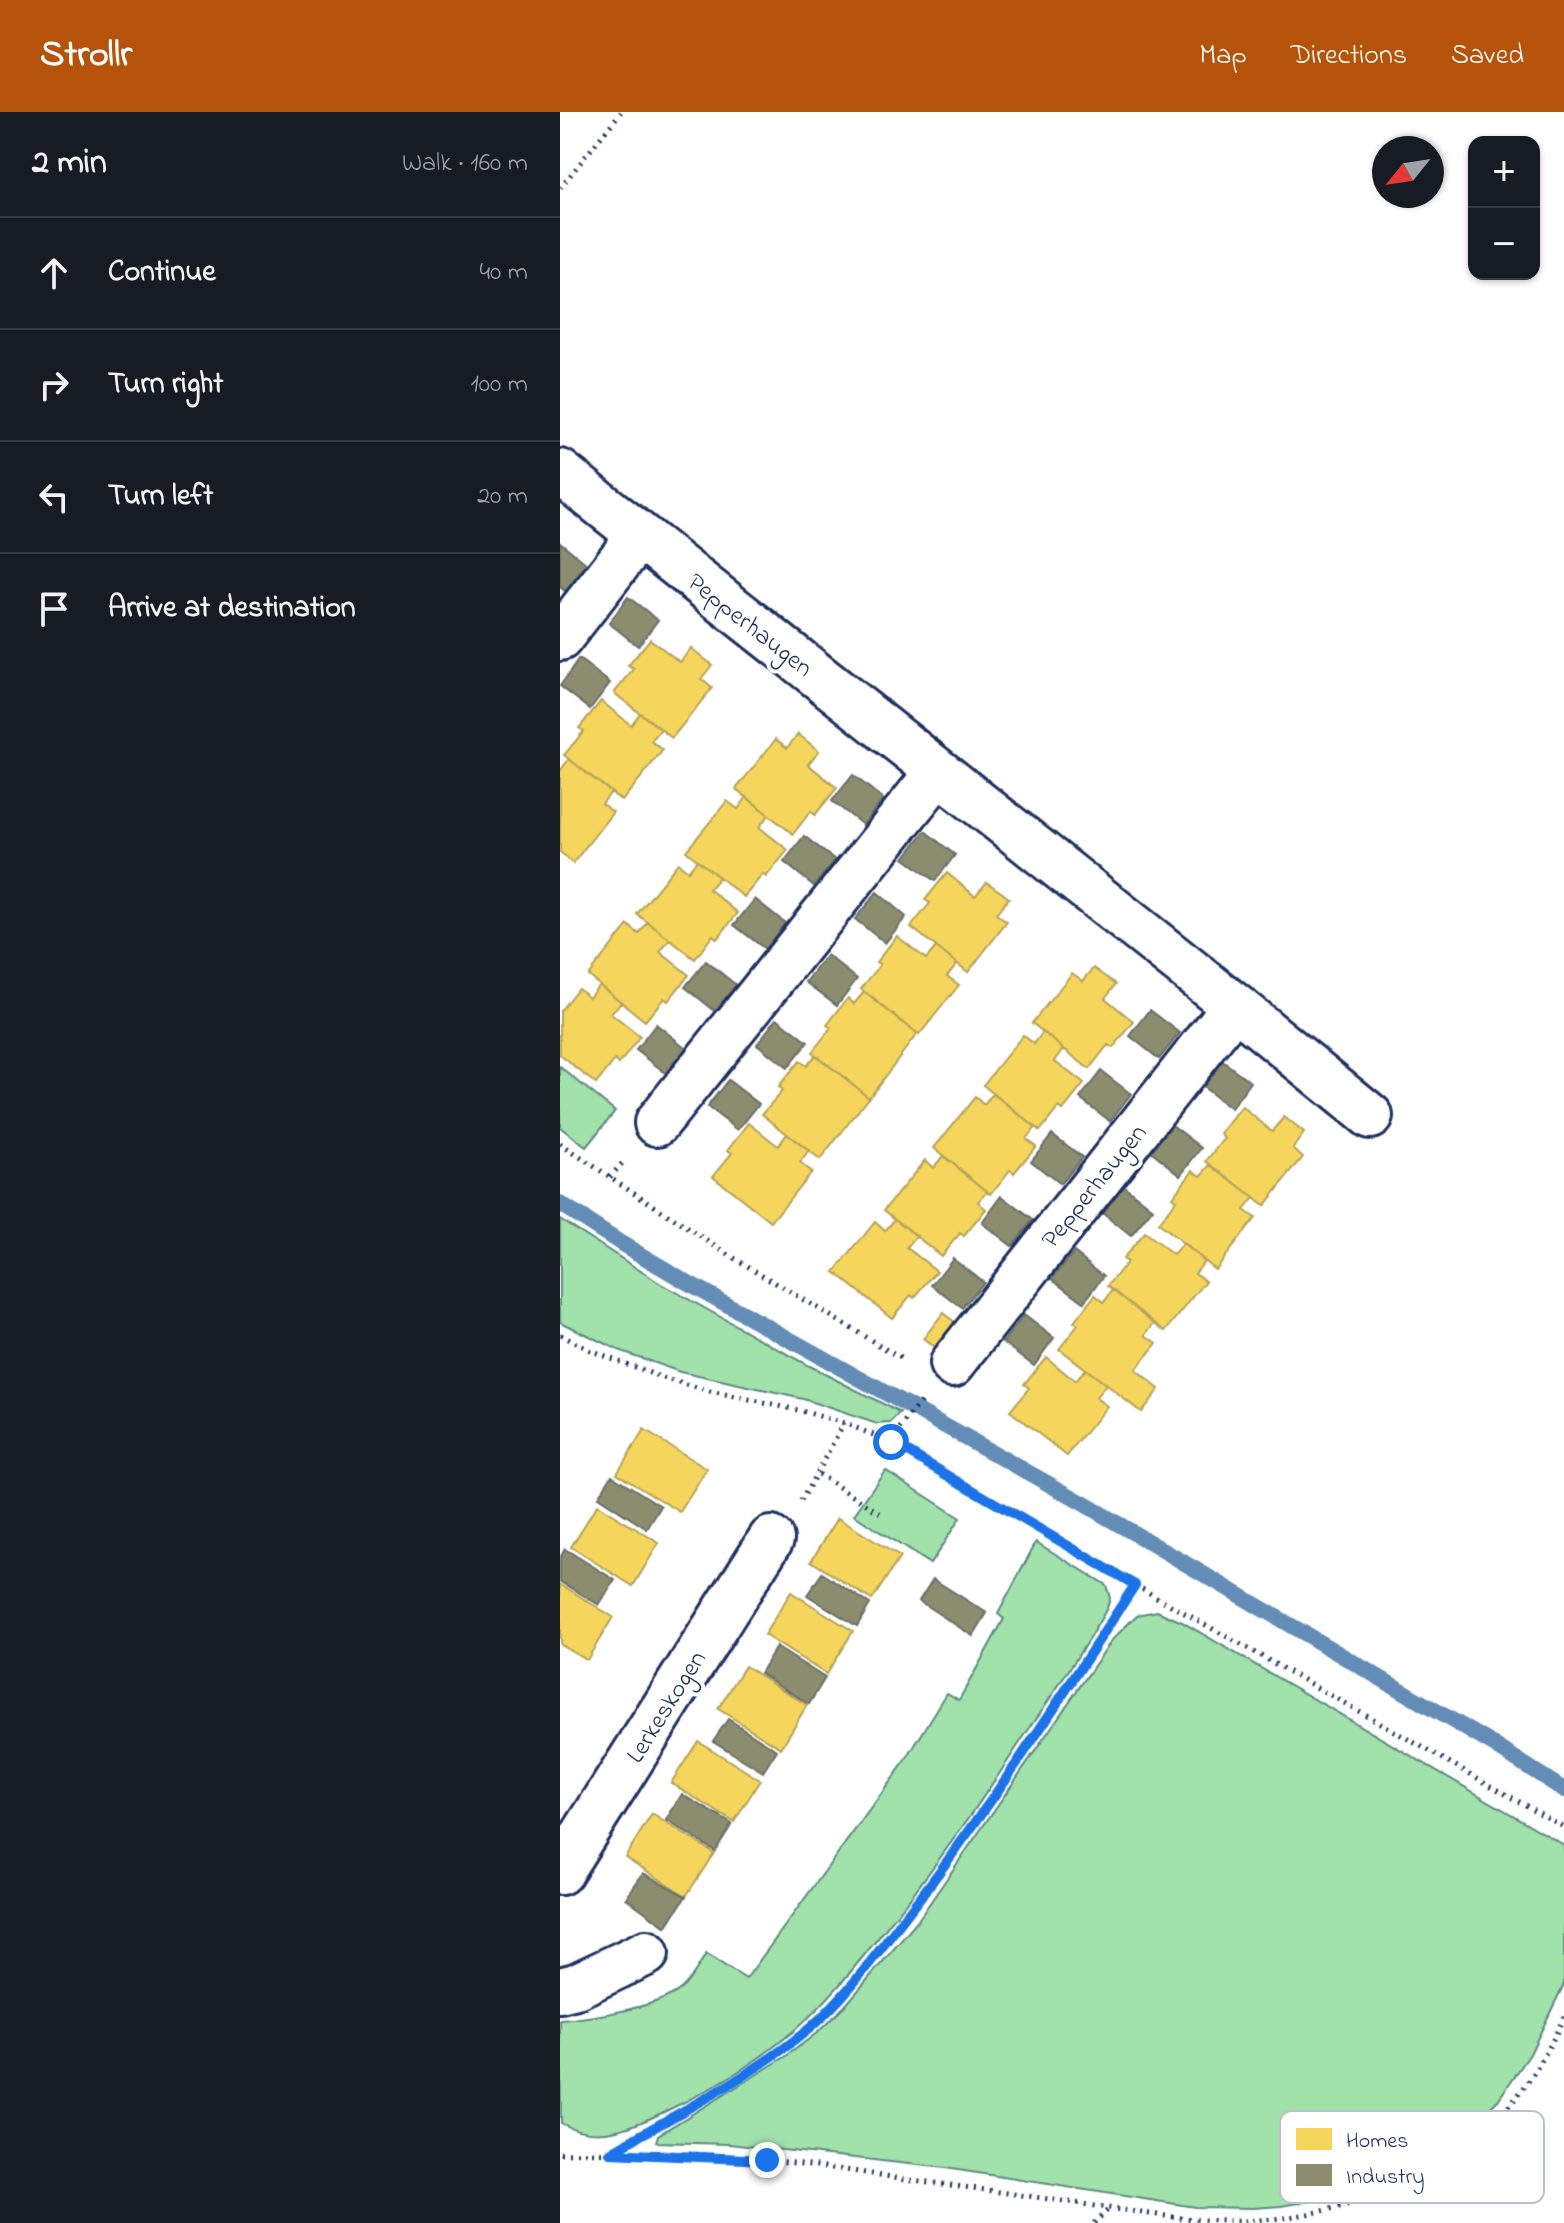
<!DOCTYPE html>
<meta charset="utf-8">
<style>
body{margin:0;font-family:"Indie Flower",sans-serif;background:#20242c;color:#f1f3f6}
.controls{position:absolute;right:24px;top:24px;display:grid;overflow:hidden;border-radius:16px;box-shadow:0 2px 6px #0004}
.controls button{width:72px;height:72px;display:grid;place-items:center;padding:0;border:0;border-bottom:2px solid #363941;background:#171b24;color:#f1f3f6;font:40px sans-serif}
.compass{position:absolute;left:812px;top:24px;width:72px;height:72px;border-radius:50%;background:#171b24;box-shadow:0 2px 6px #0004;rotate:240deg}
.stop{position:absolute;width:24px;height:24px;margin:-18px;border:6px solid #1a73e8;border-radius:50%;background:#fff}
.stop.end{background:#1a73e8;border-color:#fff;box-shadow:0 2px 8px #0008}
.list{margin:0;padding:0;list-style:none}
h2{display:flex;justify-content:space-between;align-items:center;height:104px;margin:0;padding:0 32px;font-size:34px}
h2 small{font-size:26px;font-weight:400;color:#9ea1a6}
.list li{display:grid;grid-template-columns:52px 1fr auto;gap:24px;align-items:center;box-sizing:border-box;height:112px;padding:0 32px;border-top:2px solid #363941}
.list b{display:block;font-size:30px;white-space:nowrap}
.list em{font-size:26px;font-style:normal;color:#9ea1a6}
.icon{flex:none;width:44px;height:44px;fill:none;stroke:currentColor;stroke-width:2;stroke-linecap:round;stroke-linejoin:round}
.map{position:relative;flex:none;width:1004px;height:2111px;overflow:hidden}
header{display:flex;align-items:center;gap:48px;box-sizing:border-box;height:112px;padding:0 40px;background:#b45309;color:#fff}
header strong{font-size:38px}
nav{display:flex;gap:44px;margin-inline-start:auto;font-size:28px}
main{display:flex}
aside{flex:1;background:#171b24}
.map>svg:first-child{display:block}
.green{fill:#a1e1aa;stroke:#5e8884;stroke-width:2}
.homes{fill:#f6d55c;stroke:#b4a35d;stroke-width:2}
.industry{fill:#8c8c6e;stroke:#6a7069;stroke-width:2}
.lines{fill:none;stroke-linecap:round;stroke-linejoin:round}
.stream{stroke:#648db7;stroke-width:16}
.minor-casing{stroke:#1b2f5e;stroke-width:50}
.path{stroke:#1b2f5e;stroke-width:5;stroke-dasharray:2 6;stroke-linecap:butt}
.minor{stroke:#fff;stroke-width:44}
.route{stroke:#1a73e8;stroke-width:10}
.labels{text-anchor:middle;stroke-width:8;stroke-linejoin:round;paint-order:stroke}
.street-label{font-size:26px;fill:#1b2f5e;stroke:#fff}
.key{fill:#fff;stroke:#bbc1cf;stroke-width:2}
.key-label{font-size:22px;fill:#1b2f5e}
</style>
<header>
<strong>Strollr</strong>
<nav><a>Map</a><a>Directions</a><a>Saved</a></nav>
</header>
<main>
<aside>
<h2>2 min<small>Walk · 160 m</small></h2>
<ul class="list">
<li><svg class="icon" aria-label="ahead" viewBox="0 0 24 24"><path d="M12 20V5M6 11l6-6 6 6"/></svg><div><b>Continue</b></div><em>40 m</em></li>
<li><svg class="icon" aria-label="right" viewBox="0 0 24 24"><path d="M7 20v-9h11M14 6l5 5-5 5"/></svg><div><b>Turn right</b></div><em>100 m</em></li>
<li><svg class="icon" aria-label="left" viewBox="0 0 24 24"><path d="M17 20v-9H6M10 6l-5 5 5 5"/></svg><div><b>Turn left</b></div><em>20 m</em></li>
<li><svg class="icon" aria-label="arrive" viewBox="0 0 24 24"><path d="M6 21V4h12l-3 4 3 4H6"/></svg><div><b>Arrive at destination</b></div></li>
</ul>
</aside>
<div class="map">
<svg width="1004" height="2111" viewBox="0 0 1004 2111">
<rect width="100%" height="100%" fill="#fff"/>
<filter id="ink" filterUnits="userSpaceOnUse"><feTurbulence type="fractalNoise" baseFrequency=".0125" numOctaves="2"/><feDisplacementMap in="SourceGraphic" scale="16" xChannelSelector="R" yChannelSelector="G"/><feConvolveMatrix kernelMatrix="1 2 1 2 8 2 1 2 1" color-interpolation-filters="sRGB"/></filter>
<g filter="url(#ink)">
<!-- green -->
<path class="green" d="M0,955L55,999L26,1035L0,1015Z
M0,1107L101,1172L249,1254L341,1301L331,1311L317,1312L243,1287L120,1260L58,1238L2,1211L0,1210Z
M325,1358L400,1406L370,1452L294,1403Z
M476,1430L546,1473L550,1486L547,1496C519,1547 483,1595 451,1644C410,1706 366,1767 319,1825C296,1853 273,1883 247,1907C207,1944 159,1974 110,1997C76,2014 37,2032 1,2011L0,1908C29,1906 106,1895 125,1873C133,1864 140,1852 146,1842L186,1867L346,1648L387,1581L399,1588L444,1507L438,1502Z
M597,1499L622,1510L1004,1733V1872L970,1942L938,1988L898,2026L854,2054L806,2076L752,2089L721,2094L693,2096L635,2095L385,2056L169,2032L96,2030L98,2023L225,1945L258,1920L284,1895L356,1811L552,1528L577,1503Z"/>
<!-- homes -->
<path class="homes" d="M90,527L120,550L131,536L152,553L141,567L152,576L112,626L54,581L74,557L68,554Z
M41,589L71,613L80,601L101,617L91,629L103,638L62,689L4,643L24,619L19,616Z
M238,622L259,639L248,652L277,676L255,703L251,699L233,722L176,677L216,627L227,636Z
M9,647L51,680L42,692L53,700L13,751L0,740V659Z
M187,685L209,703L199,715L228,738L206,765L203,762L184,785L126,739L167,689L178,697Z
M137,748L159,765L149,777L178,801L157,827L153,823L135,847L77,802L118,751L128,759Z
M387,761L415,784L427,770L449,786L436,802L447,810L408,860L351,815L370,791L365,788Z
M88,810L110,828L100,840L129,863L108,889L104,886L85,909L28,863L68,813L79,822Z
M337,824L366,847L376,835L397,852L387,864L399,873L359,923L301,877L320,853L316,850Z
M534,856L556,872L545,886L574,910L553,936L548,933L529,957L472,911L512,861L523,869Z
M39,872L61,890L51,902L80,925L59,952L55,948L36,972L0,943V899L18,876L29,885Z
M304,880L357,922L309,985L252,940L271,916L267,913L288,886L294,892Z
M483,920L504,937L495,949L524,972L503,998L499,995L480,1019L423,973L463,923L474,932Z
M255,943L309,985L260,1048L202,1002L222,979L218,975L239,949L246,954Z
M433,982L475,1015L466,1027L476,1034L454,1061L450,1058L431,1082L374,1036L415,985L424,993Z
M682,995L712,1019L724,1005L744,1021L733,1036L743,1045L704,1094L647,1049L665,1026L661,1022Z
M189,1011L218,1034L227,1022L249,1039L240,1051L251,1060L211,1110L153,1064L172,1041L168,1038Z
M383,1044L427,1079L418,1090L426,1097L404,1124L400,1121L381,1144L324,1098L365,1048L373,1056Z
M651,1053L694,1086L684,1098L695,1106L655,1157L598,1112L616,1088L612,1085L633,1058L641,1064Z
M335,1107L357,1124L347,1136L377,1159L354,1186L351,1183L332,1206L275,1160L315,1110L325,1119Z
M584,1121L613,1143L623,1132L644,1149L635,1161L646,1169L606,1219L548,1174L567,1150L562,1147Z
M553,1178L595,1211L586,1223L597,1231L575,1258L599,1277L581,1300L499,1237L518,1213L514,1210L535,1183L544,1190Z
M383,1201L397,1212L377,1238L363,1227Z
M486,1245L515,1269L525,1257L546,1273L536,1286L547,1294L507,1344L450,1299L469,1276L464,1272Z
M84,1318L147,1357L120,1400L57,1361Z
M37,1393L99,1431L73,1474L11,1435Z
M278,1406L340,1445L312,1488L251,1449Z
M0,1472L53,1505L27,1548L0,1532Z
M231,1480L293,1519L266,1562L204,1523Z
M185,1554L247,1593L221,1636L158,1597Z
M138,1629L200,1668L174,1710L111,1671Z
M92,1702L154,1741L126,1784L65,1745Z"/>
<!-- industry -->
<path class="industry" d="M0,430L28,453L6,480L0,475Z
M68,485L98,508L78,534L49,511Z
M19,547L50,571L30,597L0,574Z
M293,663L323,687L303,713L272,689Z
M365,719L395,743L375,769L344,746Z
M244,724L275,748L254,774L224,750Z
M317,780L346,805L325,831L295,807Z
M195,787L225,811L205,837L174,813Z
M267,843L297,867L277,893L246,870Z
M146,849L176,873L155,899L125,875Z
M590,898L620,921L599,947L570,924Z
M217,906L248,930L227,956L197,932Z
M96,912L126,936L106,961L76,938Z
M661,948L691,970L671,997L641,974Z
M541,959L571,982L550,1009L520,986Z
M168,968L199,992L178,1018L147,995Z
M612,1013L642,1036L621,1063L591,1039Z
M492,1022L522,1045L500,1072L471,1049Z
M563,1073L593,1097L571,1124L541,1100Z
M442,1084L473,1108L452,1134L422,1111Z
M514,1140L544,1164L524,1190L492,1166Z
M393,1146L423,1170L402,1196L372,1173Z
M464,1203L494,1226L474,1253L443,1230Z
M52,1363L101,1394L87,1417L38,1385Z
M5,1437L55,1468L39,1493L0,1469V1446Z
M262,1461L310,1492L297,1514L247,1483Z
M373,1467L427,1501L413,1524L359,1489Z
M216,1535L265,1566L249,1592L200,1561Z
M168,1607L217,1638L203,1660L153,1629Z
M122,1682L172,1712L155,1739L106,1708Z
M83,1761L126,1784L106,1815L66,1786Z"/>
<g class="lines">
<!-- stream -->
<path class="stream" d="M0,1092L62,1132L132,1173L521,1390L934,1633L1004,1678"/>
<!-- minor casing -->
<g class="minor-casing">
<path id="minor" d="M0,360L675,894L810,1004
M0,526L80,423
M97,1011L378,660
M392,1252L675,894
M0,1760L211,1427
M0,1878L16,1874L86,1841"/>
</g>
<!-- path -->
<path class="path" d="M0,76L61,0
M0,1032L169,1143L342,1247
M50,1065L65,1048
M0,1223L27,1237L103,1266L150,1280L238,1298L284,1311L331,1330L575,1473L1004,1715
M331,1330L361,1289
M258,1362L320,1401
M241,1389L284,1311
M0,2041C69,2040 137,2041 206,2048C260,2053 314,2063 368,2070C426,2078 484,2086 541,2095C585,2101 629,2109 674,2109C775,2108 876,2072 946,1997C971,1971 989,1937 1004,1905
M50,2041C118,2000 189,1967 250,1916C288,1883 317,1841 348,1801C430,1696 502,1584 575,1473
M534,2111L550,2096"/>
<!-- minor -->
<use href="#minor" class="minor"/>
</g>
</g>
<g class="lines" filter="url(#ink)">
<!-- route -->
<path class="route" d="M207,2048L50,2041C118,2000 189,1967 250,1916C288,1883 317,1841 348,1801C430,1696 502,1584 575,1473L331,1330"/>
</g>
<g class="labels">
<!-- street labels -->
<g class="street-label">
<text transform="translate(191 512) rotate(38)" y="9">Pepperhaugen</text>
<text transform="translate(533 1073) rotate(-51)" y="9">Pepperhaugen</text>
<text transform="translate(105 1594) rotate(-58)" y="9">Lerkeskogen</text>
</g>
</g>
<!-- legend -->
<rect x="720" y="1999" width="264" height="92" rx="12" class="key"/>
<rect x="736" y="2016" width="36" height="22" fill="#f6d55c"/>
<rect x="736" y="2052" width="36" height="22" fill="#8c8c6e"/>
<g class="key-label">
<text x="786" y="2035">Homes</text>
<text x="786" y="2071">Industry</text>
</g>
</svg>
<div class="controls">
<button>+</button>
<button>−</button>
</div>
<svg class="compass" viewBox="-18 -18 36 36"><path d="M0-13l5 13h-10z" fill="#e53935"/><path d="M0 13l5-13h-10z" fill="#9ea1a6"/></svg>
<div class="stop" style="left:331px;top:1330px"></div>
<div class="stop end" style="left:207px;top:2048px"></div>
</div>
</main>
